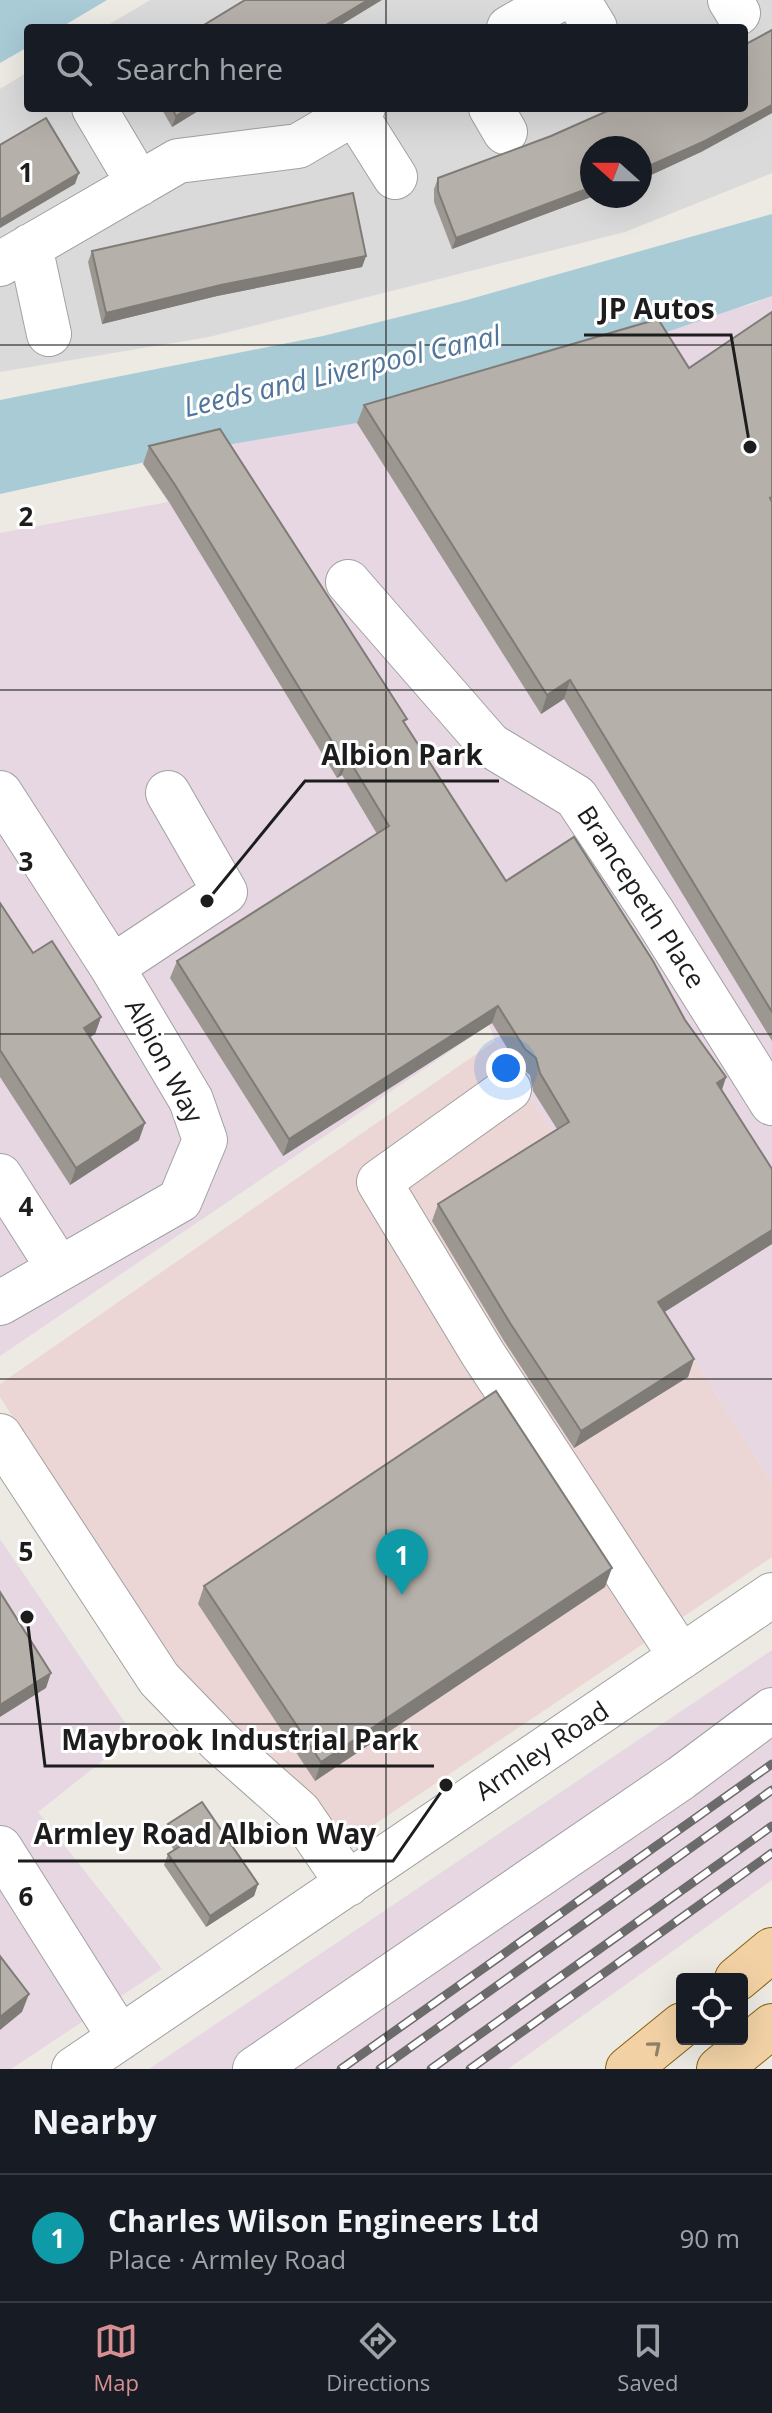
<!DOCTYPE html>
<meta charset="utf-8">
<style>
body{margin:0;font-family:"Open Sans",sans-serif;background:#20242c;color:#f1f3f6}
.controls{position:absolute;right:24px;bottom:24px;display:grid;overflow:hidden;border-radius:8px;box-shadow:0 8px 32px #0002}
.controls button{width:72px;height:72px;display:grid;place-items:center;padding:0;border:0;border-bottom:2px solid #363941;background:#171b24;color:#f1f3f6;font:40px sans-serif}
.compass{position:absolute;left:580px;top:136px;width:72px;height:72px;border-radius:50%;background:#171b24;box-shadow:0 8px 32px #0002;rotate:291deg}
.you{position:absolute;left:506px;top:1068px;width:28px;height:28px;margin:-20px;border:6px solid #fff;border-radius:50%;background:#1a73e8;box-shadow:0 0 0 12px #1a73e833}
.badge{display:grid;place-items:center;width:52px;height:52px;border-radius:50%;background:#d69091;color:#fff;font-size:26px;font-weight:700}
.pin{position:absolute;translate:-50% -66px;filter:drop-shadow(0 2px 4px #0008)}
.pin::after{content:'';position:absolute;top:42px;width:28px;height:24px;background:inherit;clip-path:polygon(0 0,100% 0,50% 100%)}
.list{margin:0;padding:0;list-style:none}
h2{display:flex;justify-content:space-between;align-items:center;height:104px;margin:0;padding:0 32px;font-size:34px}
h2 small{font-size:26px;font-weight:400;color:#9ea1a6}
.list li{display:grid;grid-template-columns:52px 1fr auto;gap:24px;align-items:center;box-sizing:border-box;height:128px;padding:0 32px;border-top:2px solid #363941}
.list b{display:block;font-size:30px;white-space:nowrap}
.list p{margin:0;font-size:26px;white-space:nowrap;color:#9ea1a6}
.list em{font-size:26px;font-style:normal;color:#9ea1a6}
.icon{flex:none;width:44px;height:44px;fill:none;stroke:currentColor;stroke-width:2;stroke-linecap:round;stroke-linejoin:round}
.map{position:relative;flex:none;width:772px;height:2069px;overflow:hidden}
.search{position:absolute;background:#171b24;box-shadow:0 8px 32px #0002;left:24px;right:24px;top:24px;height:88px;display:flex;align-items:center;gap:20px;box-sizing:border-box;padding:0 28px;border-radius:8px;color:#9ea1a6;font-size:30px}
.sheet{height:232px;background:#171b24}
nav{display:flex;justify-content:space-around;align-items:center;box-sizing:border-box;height:112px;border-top:2px solid #363941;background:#171b24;font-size:22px;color:#9ea1a6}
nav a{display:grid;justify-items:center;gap:4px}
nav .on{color:#d69091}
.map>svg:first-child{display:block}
.residential{fill:#dbdada;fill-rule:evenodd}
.commercial{fill:#ecd6d5}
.industrial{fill:#e6d7e3}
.water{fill:#a9cbd6}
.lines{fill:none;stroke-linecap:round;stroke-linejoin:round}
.minor-casing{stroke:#a1a1a1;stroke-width:46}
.major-casing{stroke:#87620f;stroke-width:46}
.minor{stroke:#fff;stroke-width:44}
.major{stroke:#f2d2a5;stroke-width:44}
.rail-casing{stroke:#6b6b6b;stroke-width:9}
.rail{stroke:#fff;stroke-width:6;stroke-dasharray:18;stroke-linecap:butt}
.wall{fill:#9d9792}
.shaded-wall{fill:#7f7b77}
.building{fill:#b6b0aa;stroke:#7f7b77;stroke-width:2}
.oneway{stroke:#928168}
.grid{fill:none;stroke:#1d1d1d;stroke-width:2;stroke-opacity:0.55}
.labels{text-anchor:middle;stroke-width:6;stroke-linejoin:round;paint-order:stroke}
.street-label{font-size:26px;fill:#1d1d1d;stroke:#fff}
.water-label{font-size:28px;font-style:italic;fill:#51759b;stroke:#fff}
.grid-label{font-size:26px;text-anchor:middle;font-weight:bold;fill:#1d1d1d;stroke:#fff;stroke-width:6;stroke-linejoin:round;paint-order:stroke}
.leader{fill:none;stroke:#1d1d1d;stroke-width:3}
.callout-dot{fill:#1d1d1d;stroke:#fff;stroke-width:3}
.callout-label{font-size:28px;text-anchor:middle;font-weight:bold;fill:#1d1d1d;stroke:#fff;stroke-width:6;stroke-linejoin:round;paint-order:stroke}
</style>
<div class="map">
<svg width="772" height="2069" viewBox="0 0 772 2069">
<rect width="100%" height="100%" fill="#edeae4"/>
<!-- residential -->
<path class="residential" d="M150,0H772V173L625,232L209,337L0,372V89L28,72V108H744V28H103ZM592,148H640V196H592Z"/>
<!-- commercial -->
<path class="commercial" d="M495,1041L772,1483V1557L350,1841L172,1665L0,1397V1384Z"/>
<!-- industrial -->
<path class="industrial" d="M772,296V1483L495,1041L489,1025L0,1356V533L168,502L143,464L752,304Z
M0,1539L134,1736L38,1812L162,1969L11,2069H0Z
M772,1650V1880L508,2069H149Z"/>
<!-- water -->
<path class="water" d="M0,0H107L60,28H28V47L0,63Z
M772,214V296L652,337L357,423L214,447L0,494V400L323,336L463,301Z"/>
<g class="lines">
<!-- minor casing -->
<g class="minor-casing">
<path id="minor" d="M578,0L595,28
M730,0L738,13
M509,28L558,0
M94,108L139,184
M491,108L505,132
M354,112L395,177
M30,246L49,334
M0,264L178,161L298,146L363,108
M348,582L490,745L576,797L653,913L772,1103
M0,793L112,967L191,1100L205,1140L180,1200L0,1303
M112,967L225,892L168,793
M509,1089L379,1182L483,1354L681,1657
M0,1176L58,1267
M0,1436L159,1679L220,1742L299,1812L348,1884
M0,1848L120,2038
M74,2069L772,1595
M255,2069L681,1778L772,1710"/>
</g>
<!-- major casing -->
<g class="major-casing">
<path id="major" d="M737,1979L772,1950
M628,2069L682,2025
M719,2069L772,2026"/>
</g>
<!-- minor -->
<use href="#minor" class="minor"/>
<!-- major -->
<use href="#major" class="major"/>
<!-- rail casing -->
<g class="rail-casing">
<path id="rail" d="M341,2069L772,1764
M380,2069L772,1790
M431,2069L772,1826
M470,2069L772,1853"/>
</g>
<!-- rail -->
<use href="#rail" class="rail"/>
</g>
<!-- wall -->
<path class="wall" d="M772,30V113L701,152L640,180V148H592V196H594L452,249L434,202V189L438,178L551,136L614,108H744V45Z
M161,108H203L172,127Z
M92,251L366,256L362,267L217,296L102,324L88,262Z
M772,312V1041L564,699L541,714L357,423L364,405L689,368Z
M149,446L405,724L506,881L685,1020L726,1077L722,1090L772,1169V1244L664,1312L694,1359L688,1377L574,1448L504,1341L432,1221L438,1204L557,1129L533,1091L530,1075L518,1066L492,1023L283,1156L170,978L177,961L377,834L342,775L337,778L169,502L143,464Z
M0,903L33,953L101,1017L95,1034L90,1037L139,1140L70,1185L0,1077Z
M204,1586L605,1587L315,1781L198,1604Z
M168,1824L258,1884L254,1896L206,1927L164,1865L168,1854L174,1850L164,1836Z"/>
<!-- shaded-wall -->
<path class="shaded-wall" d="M368,0H382L336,28H321Z
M772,105V113L701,152L640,180V170Z
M189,108H203L172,127L176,116Z
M79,173L75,184L0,228V220Z
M592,187V196H594L452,249L456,238Z
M366,256L362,267L217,296L102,324L106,313L221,285Z
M570,680L564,699L541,714L547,695Z
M348,758L342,775L337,778L344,761Z
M498,1006L492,1023L283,1156L289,1139Z
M101,1017L95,1034L78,1045L84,1028Z
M726,1077L720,1095L717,1083Z
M145,1123L139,1140L70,1185L76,1168Z
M772,1230V1244L652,1320L658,1302Z
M694,1359L688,1377L574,1448L581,1431Z
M612,1568L605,1587L315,1781L321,1762Z
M51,1673L46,1688L0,1717V1705Z
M258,1884L254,1896L206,1927L210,1916Z
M29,1994L22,2012L0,2030V2017Z"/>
<!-- building -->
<path class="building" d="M245,0H368L321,28H199Z
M772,30V105L705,141L640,170V148H592V187L456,238L438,191V178L551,136L614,108H744V45Z
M172,108H189L176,116Z
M46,118L79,173L0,220V145Z
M353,193L366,256L221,285L106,313L92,251Z
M772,312V497L770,498L772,502V1012L570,680L547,695L364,405L658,319L689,368Z
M220,429L407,719L403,721L506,881L574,837L653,961L685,1020L726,1077L717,1083L772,1169V1230L658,1302L694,1359L581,1431L510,1323L438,1204L569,1122L540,1073L536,1058L525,1049L498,1006L289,1139L177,961L389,826L348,758L344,761L175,485L149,446Z
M0,903L33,953L52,941L101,1017L84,1028L145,1123L76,1168L0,1050Z
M496,1391L612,1568L321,1762L204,1586Z
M0,1592L51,1673L0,1705Z
M202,1802L258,1884L210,1916L168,1854L182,1845L168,1824Z
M0,1956L29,1994L0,2017Z"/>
<!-- one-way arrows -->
<defs><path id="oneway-chevron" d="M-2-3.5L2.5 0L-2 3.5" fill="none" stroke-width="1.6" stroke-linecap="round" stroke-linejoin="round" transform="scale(2)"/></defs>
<use class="oneway" href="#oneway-chevron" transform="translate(655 2047) rotate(-40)"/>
<!-- grid -->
<path class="grid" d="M386,0V28M386,108V2069M0,345H772M0,690H772M0,1034H772M0,1379H772M0,1724H772"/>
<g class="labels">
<!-- street labels -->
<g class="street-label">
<text transform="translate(641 897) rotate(57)" y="9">Brancepeth Place</text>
<text transform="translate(164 1061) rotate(62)" y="9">Albion Way</text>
<text transform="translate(542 1751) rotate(-34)" y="9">Armley Road</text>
</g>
<!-- water labels -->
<g class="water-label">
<text transform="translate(342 371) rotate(-13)" y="10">Leeds and Liverpool Canal</text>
</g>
</g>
<g class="grid-label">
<text x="26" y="182">1</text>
<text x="26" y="526">2</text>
<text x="26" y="871">3</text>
<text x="26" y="1216">4</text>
<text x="26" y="1561">5</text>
<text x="26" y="1906">6</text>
</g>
<!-- callouts -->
<path class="leader" d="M750 447L731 335H584M207 901L305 781H499M27 1617L45 1766H434M446 1785L393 1861H18"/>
<g class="callout-dot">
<circle cx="750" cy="447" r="8"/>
<circle cx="207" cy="901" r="8"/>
<circle cx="27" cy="1617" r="8"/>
<circle cx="446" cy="1785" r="8"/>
</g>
<g class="callout-label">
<text x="657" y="319">JP Autos</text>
<text x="402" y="765">Albion Park</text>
<text x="240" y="1750">Maybrook Industrial Park</text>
<text x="205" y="1844">Armley Road Albion Way</text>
</g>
</svg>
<div class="controls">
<button><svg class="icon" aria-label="locate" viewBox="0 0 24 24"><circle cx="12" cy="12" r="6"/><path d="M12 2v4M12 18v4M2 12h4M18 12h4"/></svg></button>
</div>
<svg class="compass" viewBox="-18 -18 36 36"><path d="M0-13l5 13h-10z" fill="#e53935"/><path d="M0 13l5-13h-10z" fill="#9ea1a6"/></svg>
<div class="you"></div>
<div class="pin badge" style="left:402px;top:1595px;background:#0f9aa8">1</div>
<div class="search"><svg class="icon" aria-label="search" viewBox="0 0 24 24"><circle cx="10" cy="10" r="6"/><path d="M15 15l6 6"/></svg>Search here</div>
</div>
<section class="sheet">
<h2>Nearby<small></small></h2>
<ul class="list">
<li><span class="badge" style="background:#0f9aa8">1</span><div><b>Charles Wilson Engineers Ltd</b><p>Place · Armley Road</p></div><em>90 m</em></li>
</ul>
</section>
<nav>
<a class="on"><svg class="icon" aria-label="map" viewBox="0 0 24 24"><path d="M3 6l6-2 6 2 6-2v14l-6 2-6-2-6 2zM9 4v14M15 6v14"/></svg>Map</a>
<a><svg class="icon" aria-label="directions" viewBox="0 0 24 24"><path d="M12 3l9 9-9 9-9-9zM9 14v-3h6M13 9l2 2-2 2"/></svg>Directions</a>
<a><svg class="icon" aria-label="saved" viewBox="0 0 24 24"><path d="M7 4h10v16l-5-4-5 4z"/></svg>Saved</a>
</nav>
